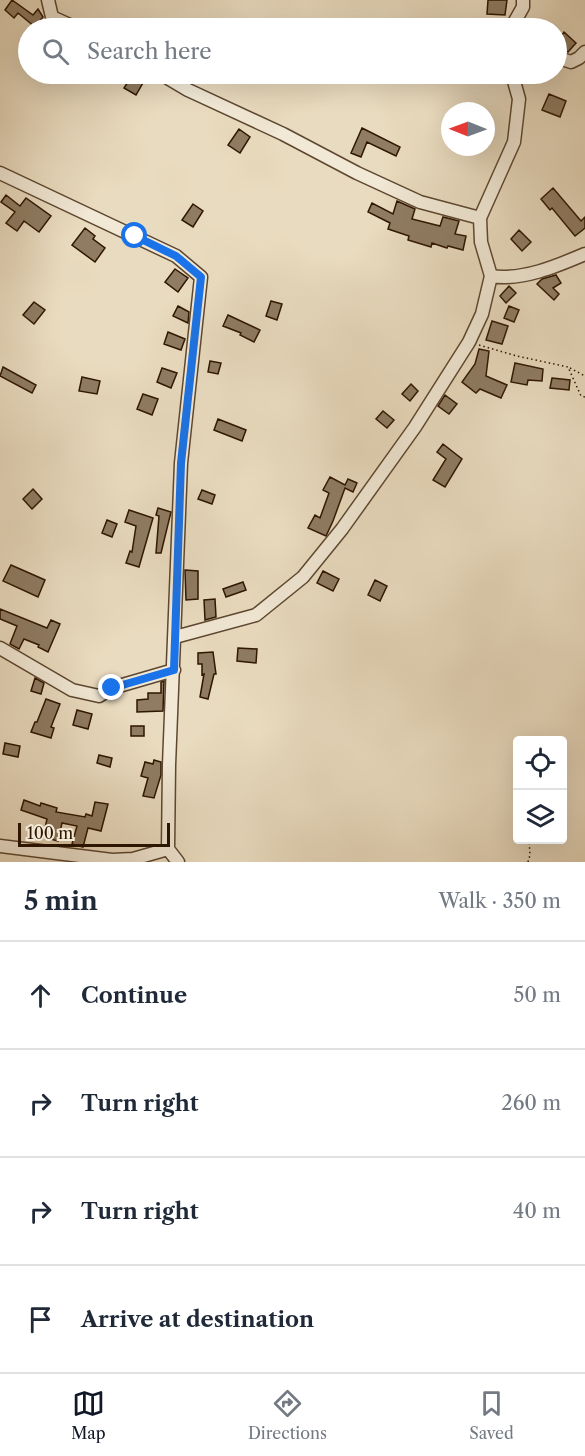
<!DOCTYPE html>
<meta charset="utf-8">
<style>
body{margin:0;font-family:"Libre Caslon Text",serif;background:#f2f2f3;color:#1f2937}
.controls{position:absolute;right:18px;bottom:18px;display:grid;overflow:hidden;border-radius:6px;box-shadow:0 6px 24px #0002}
.controls button{width:54px;height:54px;display:grid;place-items:center;padding:0;border:0;border-bottom:2px solid #e0e1e3;background:#fff;color:#1f2937;font:30px sans-serif}
.compass{position:absolute;left:441px;top:102px;width:54px;height:54px;border-radius:50%;background:#fff;box-shadow:0 6px 24px #0002;rotate:271deg}
.scale{position:absolute;left:18px;bottom:15px;width:152px;box-sizing:border-box;padding-left:6px;border:3px solid #2e1600;border-top:0;font-size:16px;line-height:21px;white-space:nowrap;color:#2e1600;-webkit-text-stroke:4px #f1e8d5;paint-order:stroke}
.stop{position:absolute;width:18px;height:18px;margin:-14px;border:4px solid #1a73e8;border-radius:50%;background:#fff}
.stop.end{background:#1a73e8;border-color:#fff;box-shadow:0 2px 6px #0008}
.list{margin:0;padding:0;list-style:none}
h2{display:flex;justify-content:space-between;align-items:center;height:78px;margin:0;padding:0 24px;font-size:26px}
h2 small{font-size:20px;font-weight:400;color:#747a83}
.list li{display:grid;grid-template-columns:39px 1fr auto;gap:18px;align-items:center;box-sizing:border-box;height:108px;padding:0 24px;border-top:2px solid #e0e1e3}
.list b{display:block;font-size:22px;white-space:nowrap}
.list em{font-size:20px;font-style:normal;color:#747a83}
.icon{flex:none;width:33px;height:33px;fill:none;stroke:currentColor;stroke-width:2;stroke-linecap:round;stroke-linejoin:round}
.map{position:relative;flex:none;width:585px;height:862px;overflow:hidden}
.search{position:absolute;background:#fff;box-shadow:0 6px 24px #0002;left:18px;right:18px;top:18px;height:66px;display:flex;align-items:center;gap:15px;box-sizing:border-box;padding:0 21px;border-radius:33px;color:#747a83;font-size:22px}
.sheet{height:510px;background:#fff}
nav{display:flex;justify-content:space-around;align-items:center;box-sizing:border-box;height:84px;border-top:2px solid #e0e1e3;background:#fff;font-size:16px;color:#747a83}
nav a{display:grid;justify-items:center;gap:3px}
nav .on{color:#111827}
.map>svg:first-child{display:block}
.building{fill:#8f7c63;stroke:#2e1600;stroke-width:1.5}
.lines{fill:none;stroke-linecap:round;stroke-linejoin:round}
.street-casing{stroke:#5d4730;stroke-width:15}
.path{stroke:#2e1600;stroke-width:1.5;stroke-dasharray:1.5 3;stroke-linecap:butt}
.street{stroke:#f1e8d5;stroke-width:12}
.route{stroke:#1a73e8;stroke-width:8}
</style>
<div class="map">
<svg width="585" height="862" viewBox="0 0 585 862">
<rect width="100%" height="100%" fill="#e9dbbf"/>
<filter id="stains"><feTurbulence type="fractalNoise" baseFrequency=".00333" numOctaves="4"/><feColorMatrix values="0 0 0 0 .2 0 0 0 0 .09 0 0 0 0 .02 0 0 0 .5 -.17"/></filter>
<radialGradient id="worn" r=".72"><stop offset=".6" stop-color="#630" stop-opacity="0"/><stop offset="1" stop-color="#630" stop-opacity=".3"/></radialGradient>
<!-- building -->
<path class="building" d="M12,0L33,15L38,9L43,17L35,27L18,13L14,18L5,10Z
M488,0H507L505,15L487,14Z
M564,32L576,43L568,52L556,43Z
M133,74H148L136,95L124,88Z
M549,94L566,101L560,117L542,110Z
M362,128L400,147L396,156L367,142L361,157L351,153Z
M239,129L250,137L240,153L228,145Z
M553,188L581,221L585,217V228L575,236L552,208L550,210L541,199Z
M6,195L20,206L26,198L51,216L39,232L24,221L17,231L6,223L15,212L1,202Z
M397,201L415,209L412,219L440,226L443,217L459,221L455,234L466,236L463,250L448,246L447,248L432,243L431,247L408,240L409,236L388,229L390,223L368,212L372,203L393,214Z
M193,204L203,211L193,227L182,220Z
M85,228L95,236L93,239L105,248L95,262L72,245Z
M519,230L531,242L522,251L511,239Z
M175,269L188,278L178,292L165,282Z
M556,275L561,283L553,288L559,294L554,300L537,284L542,279Z
M509,286L516,293L506,303L500,296Z
M271,301L282,304L277,320L266,316Z
M34,302L45,310L34,324L23,315Z
M178,306L189,312L188,323L173,316Z
M509,306L519,310L514,322L504,318Z
M228,315L260,330L254,342L240,335L241,333L223,326Z
M492,321L508,326L502,344L486,340Z
M168,332L185,339L181,350L164,344Z
M479,349L489,351L486,376L507,385L501,398L480,389L476,393L462,382L475,364Z
M210,361L221,363L218,374L208,372Z
M515,363L543,369L542,381L528,380L527,385L511,382Z
M3,367L36,385L32,393L0,376Z
M162,368L177,373L171,388L157,382Z
M82,377L100,381L97,394L79,391Z
M552,378L570,380L569,390L550,388Z
M411,384L418,391L410,401L402,394Z
M143,394L158,399L152,415L137,409Z
M445,395L457,404L449,414L438,406Z
M383,411L394,420L387,428L376,419Z
M218,419L246,430L242,441L214,430Z
M443,444L462,459L445,487L433,480L446,459L437,452Z
M330,477L345,485L348,479L357,483L353,492L345,488L333,521L326,536L308,528L315,515L320,518L329,493L323,490Z
M33,489L42,499L32,509L23,499Z
M202,490L215,495L212,504L198,499Z
M158,508L171,512L161,553H156L159,516L156,515Z
M129,510L153,518L139,567L126,563L130,551L132,552L136,526L125,522Z
M107,520L117,524L112,537L102,533Z
M11,565L45,580L38,597L3,581Z
M185,570L198,571V599L186,600Z
M323,571L339,579L333,591L317,583Z
M375,580L387,586L380,601L368,595Z
M243,582L246,590L226,597L223,589Z
M215,599L216,617L205,620L204,600Z
M0,609L47,628L51,620L60,624L48,652L38,647L39,645L24,639L19,649L10,644L17,626L0,619Z
M238,648L257,649L256,663L237,661Z
M213,652L216,674H214L208,699L200,697L204,674L202,675V664H198V653Z
M35,678L44,683L41,694L31,691Z
M164,681L163,711L137,712V700L148,699V693H161V682Z
M46,699L60,704L51,727L54,728L51,738L31,732L35,722H37Z
M77,710L92,714L88,729L73,725Z
M131,726H144V736H131Z
M5,743L20,746L18,757L3,754Z
M99,755L112,758L110,767L97,763Z
M154,760L161,762V775L154,798L143,796L148,778L141,776L145,762L153,764Z
M24,800L40,806L41,803L57,808L56,812L85,817L86,814L92,816L95,802L108,804L101,831L88,828L83,847L72,844L77,826L62,823L58,841L43,837L47,819L21,810Z"/>
<g class="lines">
<!-- street casing -->
<g class="street-casing">
<path id="street" d="M48,0L52,17L76,28
M511,28L523,7V0
M556,57L571,62L579,58L585,52
M161,74L188,90L283,134L357,173L420,202L480,218
M0,173L176,256L201,277L181,463L169,765L168,849L178,862
M491,276C522,281 557,266 585,254
M175,637L256,615L303,577L342,529L415,427L469,342L482,314L491,276L481,242L480,218L514,142L519,99L512,74
M0,648L72,690L99,696L112,688L174,670
M0,846L112,860L133,859L168,849"/>
</g>
<!-- path -->
<path class="path" d="M479,345L517,356L568,367L581,396L585,397
M570,368L585,376
M528,862L530,855L529,840"/>
<!-- street -->
<use href="#street" class="street"/>
</g>
<g class="lines">
<!-- route -->
<path class="route" d="M112,688L174,670L181,463L201,277L176,256L135,236"/>
</g>
<rect width="100%" height="100%" filter="url(#stains)"/>
<rect width="100%" height="100%" fill="url(#worn)"/>
</svg>
<div class="controls">
<button><svg class="icon" aria-label="locate" viewBox="0 0 24 24"><circle cx="12" cy="12" r="6"/><path d="M12 2v4M12 18v4M2 12h4M18 12h4"/></svg></button>
<button><svg class="icon" aria-label="layers" viewBox="0 0 24 24"><path d="M12 4l9 5-9 5-9-5zM3 14l9 5 9-5"/></svg></button>
</div>
<svg class="compass" viewBox="-18 -18 36 36"><path d="M0-13l5 13h-10z" fill="#e53935"/><path d="M0 13l5-13h-10z" fill="#747a83"/></svg>
<div class="scale">100 m</div>
<div class="stop" style="left:135px;top:236px"></div>
<div class="stop end" style="left:112px;top:688px"></div>
<div class="search"><svg class="icon" aria-label="search" viewBox="0 0 24 24"><circle cx="10" cy="10" r="6"/><path d="M15 15l6 6"/></svg>Search here</div>
</div>
<section class="sheet">
<h2>5 min<small>Walk · 350 m</small></h2>
<ul class="list">
<li><svg class="icon" aria-label="ahead" viewBox="0 0 24 24"><path d="M12 20V5M6 11l6-6 6 6"/></svg><div><b>Continue</b></div><em>50 m</em></li>
<li><svg class="icon" aria-label="right" viewBox="0 0 24 24"><path d="M7 20v-9h11M14 6l5 5-5 5"/></svg><div><b>Turn right</b></div><em>260 m</em></li>
<li><svg class="icon" aria-label="right" viewBox="0 0 24 24"><path d="M7 20v-9h11M14 6l5 5-5 5"/></svg><div><b>Turn right</b></div><em>40 m</em></li>
<li><svg class="icon" aria-label="arrive" viewBox="0 0 24 24"><path d="M6 21V4h12l-3 4 3 4H6"/></svg><div><b>Arrive at destination</b></div></li>
</ul>
</section>
<nav>
<a class="on"><svg class="icon" aria-label="map" viewBox="0 0 24 24"><path d="M3 6l6-2 6 2 6-2v14l-6 2-6-2-6 2zM9 4v14M15 6v14"/></svg>Map</a>
<a><svg class="icon" aria-label="directions" viewBox="0 0 24 24"><path d="M12 3l9 9-9 9-9-9zM9 14v-3h6M13 9l2 2-2 2"/></svg>Directions</a>
<a><svg class="icon" aria-label="saved" viewBox="0 0 24 24"><path d="M7 4h10v16l-5-4-5 4z"/></svg>Saved</a>
</nav>
